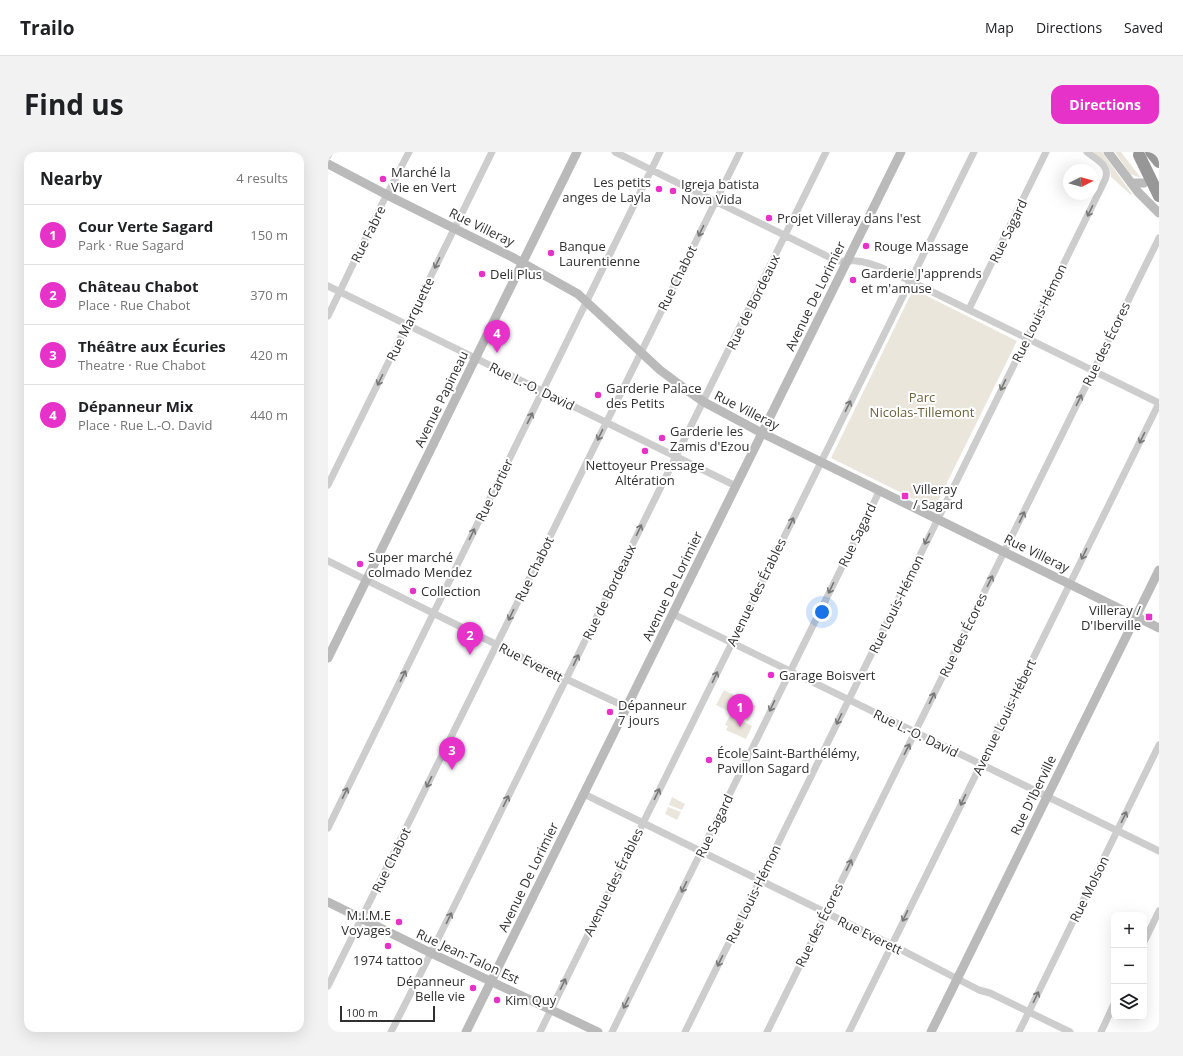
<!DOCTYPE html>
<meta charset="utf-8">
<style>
body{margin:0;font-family:"Open Sans",sans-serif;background:#f2f2f2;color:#202124}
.controls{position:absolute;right:12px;bottom:12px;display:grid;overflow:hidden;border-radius:8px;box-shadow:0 4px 16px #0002}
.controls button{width:36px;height:36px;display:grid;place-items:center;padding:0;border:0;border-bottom:1px solid #e0e0e0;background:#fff;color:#202124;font:20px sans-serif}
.compass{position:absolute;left:735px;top:12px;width:36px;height:36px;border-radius:50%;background:#fff;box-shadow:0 4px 16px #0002;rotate:84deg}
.scale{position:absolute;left:12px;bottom:10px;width:95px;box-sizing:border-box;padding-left:4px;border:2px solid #303030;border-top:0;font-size:11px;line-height:14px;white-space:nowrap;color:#303030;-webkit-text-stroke:3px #fff;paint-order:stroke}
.you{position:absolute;left:494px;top:460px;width:14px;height:14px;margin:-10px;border:3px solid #fff;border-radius:50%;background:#1a73e8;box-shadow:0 0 0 6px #1a73e833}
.badge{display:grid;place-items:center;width:26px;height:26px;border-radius:50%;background:#e732ca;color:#fff;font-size:13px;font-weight:700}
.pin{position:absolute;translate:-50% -33px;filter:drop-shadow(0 1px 2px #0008)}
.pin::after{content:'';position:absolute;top:21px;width:14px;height:12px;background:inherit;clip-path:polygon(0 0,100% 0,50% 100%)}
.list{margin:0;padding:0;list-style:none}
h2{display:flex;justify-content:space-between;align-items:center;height:52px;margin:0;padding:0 16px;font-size:17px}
h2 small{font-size:13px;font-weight:400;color:#757577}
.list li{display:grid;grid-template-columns:26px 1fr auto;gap:12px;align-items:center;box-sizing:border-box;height:60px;padding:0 16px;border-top:1px solid #e0e0e0}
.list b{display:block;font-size:15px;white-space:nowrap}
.list p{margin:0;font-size:13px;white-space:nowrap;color:#757577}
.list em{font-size:13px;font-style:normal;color:#757577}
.icon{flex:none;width:22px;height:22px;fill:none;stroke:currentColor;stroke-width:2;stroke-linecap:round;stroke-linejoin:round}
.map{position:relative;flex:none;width:831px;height:880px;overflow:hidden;border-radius:12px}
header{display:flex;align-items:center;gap:24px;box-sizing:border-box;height:56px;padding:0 20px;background:#fff;border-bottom:1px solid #e0e0e0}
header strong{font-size:19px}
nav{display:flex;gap:22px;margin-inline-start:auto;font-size:14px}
.intro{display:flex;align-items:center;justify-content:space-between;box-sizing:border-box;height:96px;padding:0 24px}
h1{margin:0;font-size:28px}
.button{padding:10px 18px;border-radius:12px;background:#e732ca;color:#fff;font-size:14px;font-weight:700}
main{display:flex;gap:24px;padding:0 24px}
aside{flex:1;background:#fff;border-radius:12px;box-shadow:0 4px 16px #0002}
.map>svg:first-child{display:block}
.green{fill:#eae6db}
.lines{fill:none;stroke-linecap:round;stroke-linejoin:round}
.street{stroke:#cdcdcd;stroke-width:7}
.secondary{stroke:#bababa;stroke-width:9}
.highway{stroke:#979797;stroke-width:12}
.highway-bridge{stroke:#979797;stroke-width:12}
.oneway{stroke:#777}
.poi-dot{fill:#e732ca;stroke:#fff;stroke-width:1.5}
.labels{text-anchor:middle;stroke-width:4;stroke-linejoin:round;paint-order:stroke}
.poi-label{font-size:13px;fill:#303030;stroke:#fff;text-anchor:start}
.street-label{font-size:13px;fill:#303030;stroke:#fff}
.park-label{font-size:13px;fill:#6d623c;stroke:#fff}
</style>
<header>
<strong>Trailo</strong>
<nav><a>Map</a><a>Directions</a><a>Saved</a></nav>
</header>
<div class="intro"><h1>Find us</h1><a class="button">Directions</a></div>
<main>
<aside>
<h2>Nearby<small>4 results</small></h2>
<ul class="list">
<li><span class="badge">1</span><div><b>Cour Verte Sagard</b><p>Park · Rue Sagard</p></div><em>150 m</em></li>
<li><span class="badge">2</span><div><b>Château Chabot</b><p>Place · Rue Chabot</p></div><em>370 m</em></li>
<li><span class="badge">3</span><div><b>Théâtre aux Écuries</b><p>Theatre · Rue Chabot</p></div><em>420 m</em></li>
<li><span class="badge">4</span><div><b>Dépanneur Mix</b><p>Place · Rue L.-O. David</p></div><em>440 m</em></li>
</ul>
</aside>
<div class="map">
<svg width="831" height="880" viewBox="0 0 831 880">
<rect width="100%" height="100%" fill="#fff"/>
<!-- green -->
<path class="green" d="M765,0H774L804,42L803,43L783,25L782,18L779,12Z
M787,0H793L813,26L802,22Z
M587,138L689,189L606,357L503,306L584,140Z
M396,538L428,554L420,569L388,553Z
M402,563L424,574L418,587L398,578L400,574L397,573Z
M344,645L357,652L354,658L341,653Z
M340,655L353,660L349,668L337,662Z"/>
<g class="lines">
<!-- street -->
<path class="street" d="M287,0L507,108C514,111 522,108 529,109C546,111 561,119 576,126L831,251
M0,4L2,0
M0,134L408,334
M641,157L718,0
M0,164L54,52L81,0
M0,333L164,0
M0,409L238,527L298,555
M345,462L831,699
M256,642L564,793L651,838L662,841L742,880
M0,676L332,0
M816,790L831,759
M0,834L412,0
M63,880L106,795L498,0
M212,880L646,0
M284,880L552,338
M357,880L777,28C783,14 769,8 759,0
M439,880L831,86
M521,880L831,251
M691,880L831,593
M773,880L786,852"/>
<!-- secondary -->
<path class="secondary" d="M780,0L810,40L831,61
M0,12L65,46L184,105L250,142L332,218L360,239L376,250L434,281L831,476
M803,31H816
M0,506L249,0
M0,750L103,801L270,880
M138,880L573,0
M603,880L831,418"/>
<!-- highway -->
<path class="highway" d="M823,0L831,10"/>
<!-- highway-bridge -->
<path class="highway-bridge" d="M811,3L831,44"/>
</g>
<!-- one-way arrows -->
<defs><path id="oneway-shaft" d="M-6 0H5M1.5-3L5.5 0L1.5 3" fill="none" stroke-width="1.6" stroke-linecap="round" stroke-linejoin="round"/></defs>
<g class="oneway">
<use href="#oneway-shaft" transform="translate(762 59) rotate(116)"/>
<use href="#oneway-shaft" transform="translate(373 79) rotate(116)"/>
<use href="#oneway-shaft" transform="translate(109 111) rotate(116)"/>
<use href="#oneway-shaft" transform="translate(52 228) rotate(116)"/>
<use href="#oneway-shaft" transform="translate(675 233) rotate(116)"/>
<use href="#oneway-shaft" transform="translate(751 248) rotate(-64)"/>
<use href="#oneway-shaft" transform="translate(520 254) rotate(-64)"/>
<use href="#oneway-shaft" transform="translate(202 266) rotate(-64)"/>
<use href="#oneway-shaft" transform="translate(272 283) rotate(116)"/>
<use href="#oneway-shaft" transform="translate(814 286) rotate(116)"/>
<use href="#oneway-shaft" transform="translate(694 365) rotate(-64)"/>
<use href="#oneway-shaft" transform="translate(463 371) rotate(-64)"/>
<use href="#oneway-shaft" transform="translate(311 378) rotate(-64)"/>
<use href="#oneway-shaft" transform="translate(144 382) rotate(-64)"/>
<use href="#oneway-shaft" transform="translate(599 387) rotate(116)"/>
<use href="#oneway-shaft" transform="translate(756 402) rotate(116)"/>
<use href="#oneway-shaft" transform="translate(662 429) rotate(-64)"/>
<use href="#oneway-shaft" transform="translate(503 436) rotate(116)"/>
<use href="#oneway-shaft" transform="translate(183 463) rotate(116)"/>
<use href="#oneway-shaft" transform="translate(248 508) rotate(-64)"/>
<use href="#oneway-shaft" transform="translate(75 524) rotate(-64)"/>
<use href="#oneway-shaft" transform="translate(387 525) rotate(-64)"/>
<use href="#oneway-shaft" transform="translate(604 546) rotate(-64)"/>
<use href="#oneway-shaft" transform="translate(444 554) rotate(116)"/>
<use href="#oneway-shaft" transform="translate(511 567) rotate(116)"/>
<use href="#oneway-shaft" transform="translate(579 597) rotate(-63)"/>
<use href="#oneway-shaft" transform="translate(101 630) rotate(116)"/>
<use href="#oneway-shaft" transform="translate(17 641) rotate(-64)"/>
<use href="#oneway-shaft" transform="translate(329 642) rotate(-64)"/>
<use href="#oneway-shaft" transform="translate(635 648) rotate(116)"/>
<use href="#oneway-shaft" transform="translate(178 649) rotate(-64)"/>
<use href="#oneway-shaft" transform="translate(796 665) rotate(-64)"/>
<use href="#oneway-shaft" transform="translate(521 713) rotate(-64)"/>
<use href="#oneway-shaft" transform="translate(356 735) rotate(116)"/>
<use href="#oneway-shaft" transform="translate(577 764) rotate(116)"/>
<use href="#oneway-shaft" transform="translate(121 766) rotate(-64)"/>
<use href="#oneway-shaft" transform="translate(392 809) rotate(116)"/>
<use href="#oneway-shaft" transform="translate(235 832) rotate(-64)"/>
<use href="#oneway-shaft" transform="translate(708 845) rotate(-64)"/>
<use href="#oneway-shaft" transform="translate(298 851) rotate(116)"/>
</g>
<!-- markers -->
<g class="poi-dot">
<circle cx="55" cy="27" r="4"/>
<circle cx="331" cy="37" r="4"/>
<circle cx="345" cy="39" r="4"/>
<circle cx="441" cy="66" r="4"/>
<circle cx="538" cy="94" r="4"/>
<circle cx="223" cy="101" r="4"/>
<circle cx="154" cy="122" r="4"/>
<circle cx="525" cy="128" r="4"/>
<circle cx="270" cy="243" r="4"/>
<circle cx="334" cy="286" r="4"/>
<circle cx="317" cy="299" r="4"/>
<rect x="573" y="340" width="8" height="8" rx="2"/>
<circle cx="32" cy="412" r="4"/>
<circle cx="85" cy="439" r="4"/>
<rect x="817" y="461" width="8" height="8" rx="2"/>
<circle cx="443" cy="523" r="4"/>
<circle cx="282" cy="560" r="4"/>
<circle cx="381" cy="608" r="4"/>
<circle cx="71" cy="770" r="4"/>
<circle cx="60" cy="794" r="4"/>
<circle cx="145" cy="836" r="4"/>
<circle cx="169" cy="848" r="4"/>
</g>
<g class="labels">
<!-- poi labels -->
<g class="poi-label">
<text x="63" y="25">Marché la<tspan x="63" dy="15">Vie en Vert</tspan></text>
<text x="323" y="35" text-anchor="end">Les petits<tspan x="323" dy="15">anges de Layla</tspan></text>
<text x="353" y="37">Igreja batista<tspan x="353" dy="15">Nova Vida</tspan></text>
<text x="449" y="71">Projet Villeray dans l'est</text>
<text x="231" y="99">Banque<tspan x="231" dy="15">Laurentienne</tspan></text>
<text x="546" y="99">Rouge Massage</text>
<text x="533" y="126">Garderie J'apprends<tspan x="533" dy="15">et m'amuse</tspan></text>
<text x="162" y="127">Deli Plus</text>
<text x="278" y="241">Garderie Palace<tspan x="278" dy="15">des Petits</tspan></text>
<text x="342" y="284">Garderie les<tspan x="342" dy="15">Zamis d'Ezou</tspan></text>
<text x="317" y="318" text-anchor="middle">Nettoyeur Pressage<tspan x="317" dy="15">Altération</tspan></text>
<text x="585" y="342">Villeray<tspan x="585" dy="15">/ Sagard</tspan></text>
<text x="40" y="410">Super marché<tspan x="40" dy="15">colmado Mendez</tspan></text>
<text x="93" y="444">Collection</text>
<text x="813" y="463" text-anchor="end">Villeray /<tspan x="813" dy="15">D'Iberville</tspan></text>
<text x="451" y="528">Garage Boisvert</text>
<text x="290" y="558">Dépanneur<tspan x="290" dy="15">7 jours</tspan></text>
<text x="389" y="606">École Saint-Barthélémy,<tspan x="389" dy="15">Pavillon Sagard</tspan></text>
<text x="63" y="768" text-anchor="end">M.I.M.E<tspan x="63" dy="15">Voyages</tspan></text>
<text x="60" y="813" text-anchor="middle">1974 tattoo</text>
<text x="137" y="834" text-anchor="end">Dépanneur<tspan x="137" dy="15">Belle vie</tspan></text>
<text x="177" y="853">Kim Quy</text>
</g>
<!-- street labels -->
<g class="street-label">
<text transform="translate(154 75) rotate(26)" y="5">Rue Villeray</text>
<text transform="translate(680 79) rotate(-64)" y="5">Rue Sagard</text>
<text transform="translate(40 82) rotate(-64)" y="5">Rue Fabre</text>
<text transform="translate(349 126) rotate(-64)" y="5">Rue Chabot</text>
<text transform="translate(487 144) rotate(-64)" y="5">Avenue De Lorimier</text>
<text transform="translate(425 150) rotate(-64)" y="5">Rue de Bordeaux</text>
<text transform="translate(711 161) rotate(-64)" y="5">Rue Louis-Hémon</text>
<text transform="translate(82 167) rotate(-64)" y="5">Rue Marquette</text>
<text transform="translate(778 192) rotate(-64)" y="5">Rue des Écores</text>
<text transform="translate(204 234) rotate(26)" y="5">Rue L.-O. David</text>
<text transform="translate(113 247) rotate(-64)" y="5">Avenue Papineau</text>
<text transform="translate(419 258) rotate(27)" y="5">Rue Villeray</text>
<text transform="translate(166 338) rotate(-64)" y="5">Rue Cartier</text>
<text transform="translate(529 383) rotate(-64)" y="5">Rue Sagard</text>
<text transform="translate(709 401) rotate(26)" y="5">Rue Villeray</text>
<text transform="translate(206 417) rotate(-64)" y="5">Rue Chabot</text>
<text transform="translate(344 434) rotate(-64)" y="5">Avenue De Lorimier</text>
<text transform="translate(281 440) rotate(-64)" y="5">Rue de Bordeaux</text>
<text transform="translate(428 440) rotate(-64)" y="5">Avenue des Érables</text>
<text transform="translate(568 452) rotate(-64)" y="5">Rue Louis-Hémon</text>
<text transform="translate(635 483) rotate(-64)" y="5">Rue des Écores</text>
<text transform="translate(203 510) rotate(27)" y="5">Rue Everett</text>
<text transform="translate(676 565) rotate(-64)" y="5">Avenue Louis-Hébert</text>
<text transform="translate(588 581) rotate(26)" y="5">Rue L.-O. David</text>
<text transform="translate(705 643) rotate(-64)" y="5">Rue D'Iberville</text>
<text transform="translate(386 674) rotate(-64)" y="5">Rue Sagard</text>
<text transform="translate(63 708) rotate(-64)" y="5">Rue Chabot</text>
<text transform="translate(200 725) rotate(-64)" y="5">Avenue De Lorimier</text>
<text transform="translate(285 730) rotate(-64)" y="5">Avenue des Érables</text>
<text transform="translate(761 737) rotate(-64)" y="5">Rue Molson</text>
<text transform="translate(425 742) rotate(-64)" y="5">Rue Louis-Hémon</text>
<text transform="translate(491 773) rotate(-64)" y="5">Rue des Écores</text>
<text transform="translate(542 783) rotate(26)" y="5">Rue Everett</text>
<text transform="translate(140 804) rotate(25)" y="5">Rue Jean-Talon Est</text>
</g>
<!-- park labels -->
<g class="park-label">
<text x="594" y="250">Parc<tspan x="594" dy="15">Nicolas-Tillemont</tspan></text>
</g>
</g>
</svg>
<div class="controls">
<button>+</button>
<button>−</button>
<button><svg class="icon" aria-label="layers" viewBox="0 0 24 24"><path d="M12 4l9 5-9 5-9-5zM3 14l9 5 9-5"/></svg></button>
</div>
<svg class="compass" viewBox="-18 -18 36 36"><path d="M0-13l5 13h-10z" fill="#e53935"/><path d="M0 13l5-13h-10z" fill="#757577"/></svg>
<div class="scale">100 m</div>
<div class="you"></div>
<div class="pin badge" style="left:412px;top:575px">1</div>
<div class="pin badge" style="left:142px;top:503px">2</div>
<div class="pin badge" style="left:124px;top:618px">3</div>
<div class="pin badge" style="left:169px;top:201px">4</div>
</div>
</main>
